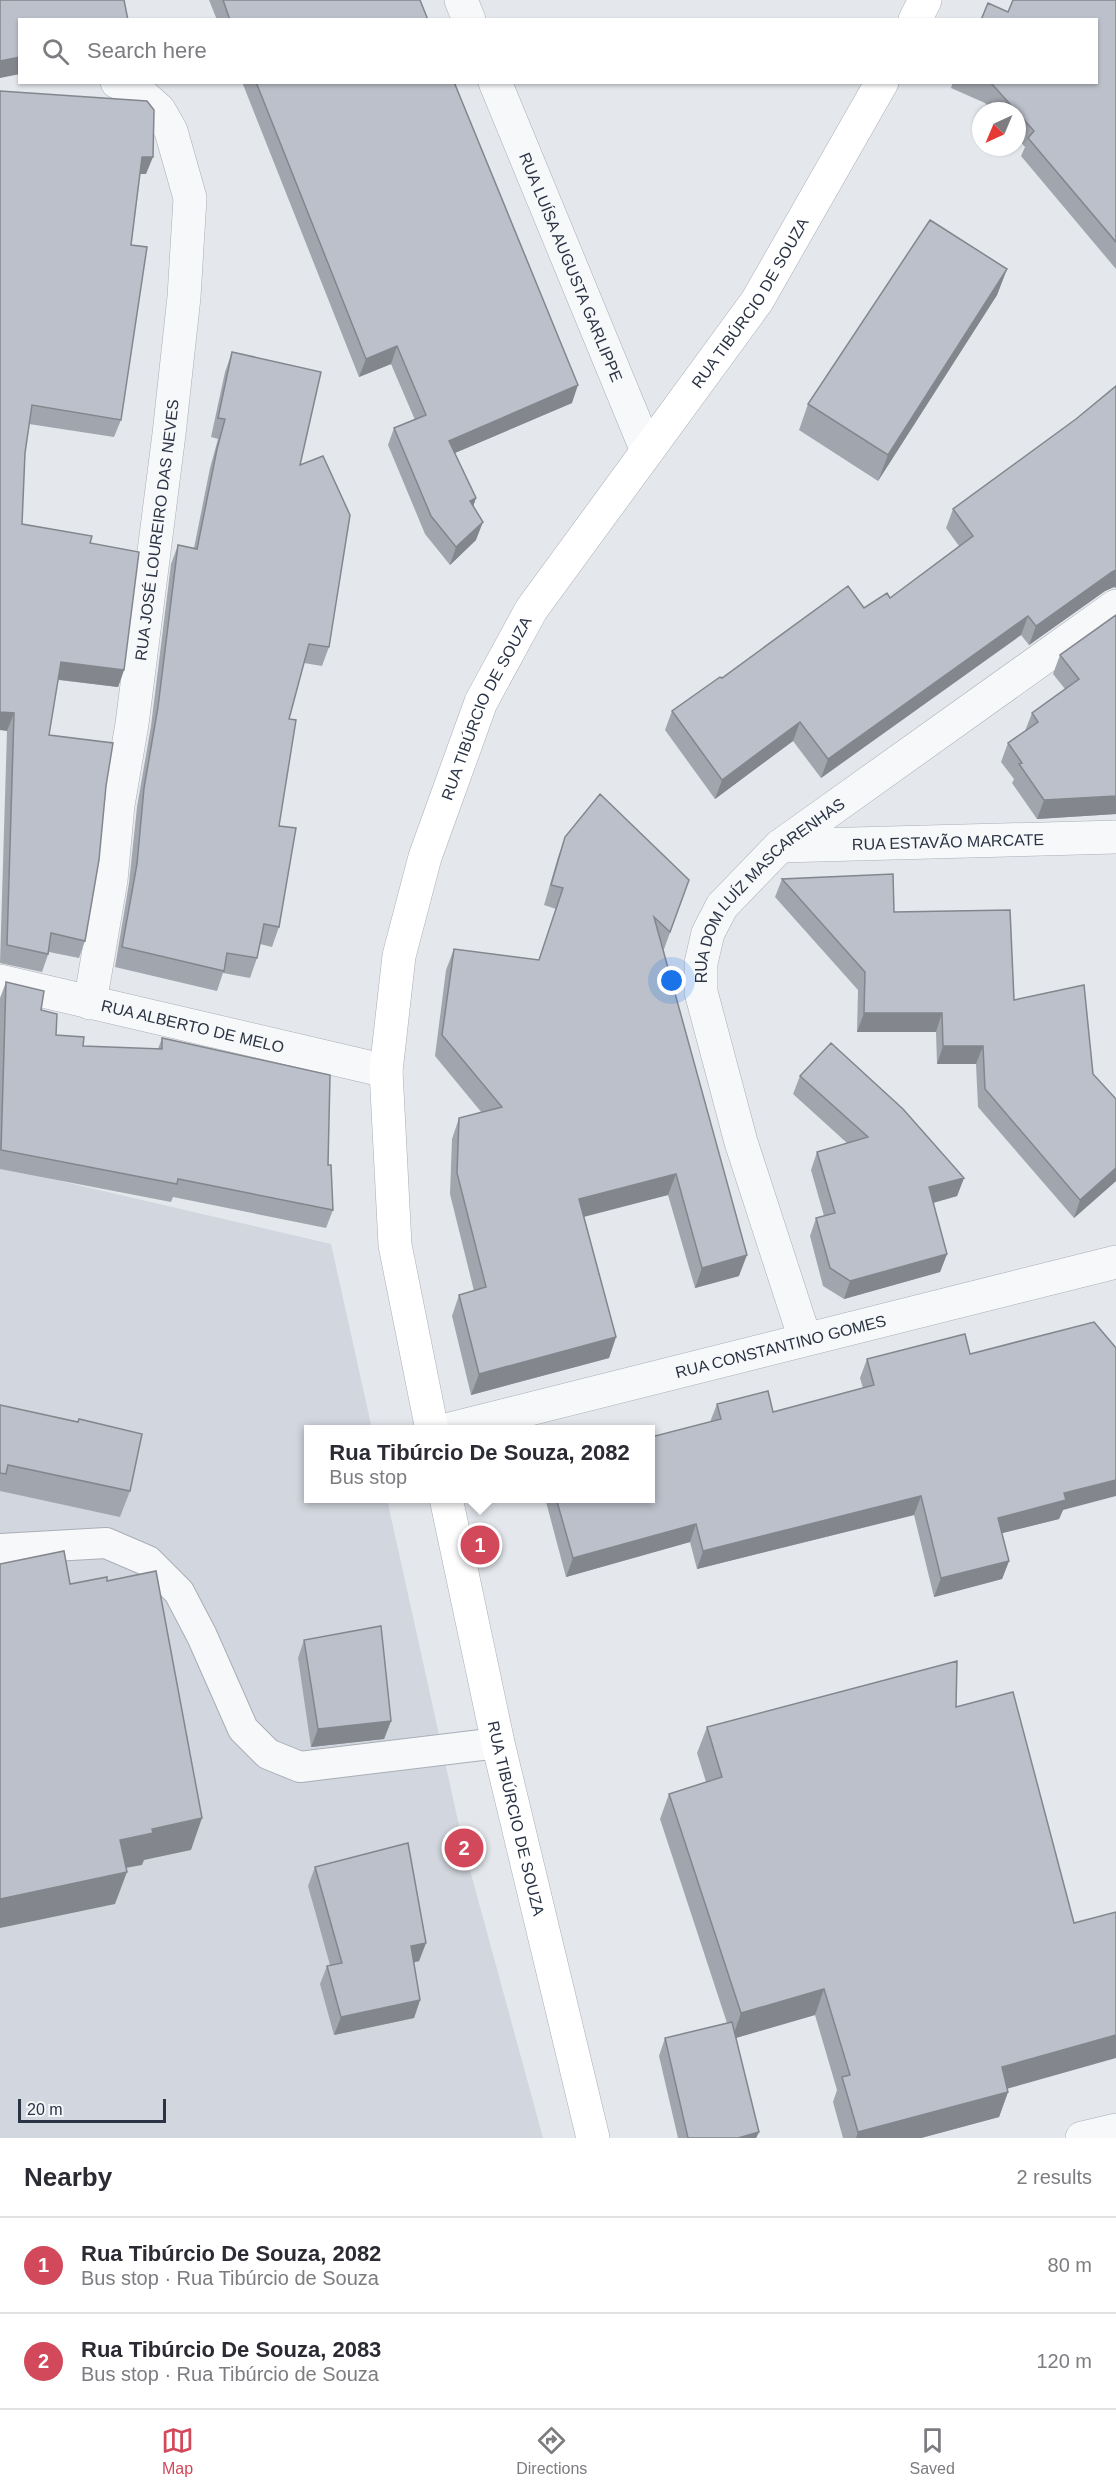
<!DOCTYPE html>
<meta charset="utf-8">
<style>
body{margin:0;font-family:Helvetica,sans-serif;background:#f2f2f3;color:#2b2b33}
.compass{position:absolute;left:972px;top:102px;width:54px;height:54px;border-radius:50%;background:#fff;box-shadow:0 2px 4px #0004;rotate:224deg}
.scale{position:absolute;left:18px;bottom:15px;width:148px;box-sizing:border-box;padding-left:6px;border:3px solid #2b3445;border-top:0;font-size:16px;line-height:21px;white-space:nowrap;color:#2b3445;-webkit-text-stroke:4px #f4f6f9;paint-order:stroke}
.you{position:absolute;left:672px;top:981px;width:21px;height:21px;margin:-15px;border:4px solid #fff;border-radius:50%;background:#1a73e8;box-shadow:0 0 0 9px #1a73e833}
.badge{display:grid;place-items:center;width:39px;height:39px;border-radius:50%;background:#d1495b;color:#fff;font-size:20px;font-weight:700}
.pin{position:absolute;translate:-50% -50%;border:3px solid #fff;box-shadow:0 2px 6px #0006}
.popup{position:absolute;left:304px;top:1425px;width:351px;height:78px;box-sizing:border-box;display:grid;place-content:center;border-radius:0px;background:#fff;filter:drop-shadow(0 2px 4px #0005);font-size:20px;white-space:nowrap;color:#7c7c81}
.popup b{font-size:22px;color:#2b2b33}
.popup::after{content:'';position:absolute;left:50%;top:100%;margin-left:-12px;border:12px solid transparent;border-top-color:#fff}
.list{margin:0;padding:0;list-style:none}
h2{display:flex;justify-content:space-between;align-items:center;height:78px;margin:0;padding:0 24px;font-size:26px}
h2 small{font-size:20px;font-weight:400;color:#7c7c81}
.list li{display:grid;grid-template-columns:39px 1fr auto;gap:18px;align-items:center;box-sizing:border-box;height:96px;padding:0 24px;border-top:2px solid #e1e1e2}
.list b{display:block;font-size:22px;white-space:nowrap}
.list p{margin:0;font-size:20px;white-space:nowrap;color:#7c7c81}
.list em{font-size:20px;font-style:normal;color:#7c7c81}
.icon{flex:none;width:33px;height:33px;fill:none;stroke:currentColor;stroke-width:2;stroke-linecap:round;stroke-linejoin:round}
.map{position:relative;flex:none;width:1116px;height:2138px;overflow:hidden}
.search{position:absolute;background:#fff;box-shadow:0 2px 4px #0004;left:18px;right:18px;top:18px;height:66px;display:flex;align-items:center;gap:15px;box-sizing:border-box;padding:0 21px;border-radius:0px;color:#7c7c81;font-size:22px}
.sheet{height:270px;background:#fff}
nav{display:flex;justify-content:space-around;align-items:center;box-sizing:border-box;height:84px;border-top:2px solid #e1e1e2;background:#fff;font-size:16px;color:#7c7c81}
nav a{display:grid;justify-items:center;gap:3px}
nav .on{color:#d1495b}
.map>svg:first-child{display:block}
.built{fill:#d2d6de}
.lines{fill:none;stroke-linecap:round;stroke-linejoin:round}
.service-casing{stroke:#a9aeb7;stroke-width:32}
.minor-casing{stroke:#a9aeb7;stroke-width:34}
.secondary-casing{stroke:#a9aeb7;stroke-width:34}
.service{stroke:#f7f8fa;stroke-width:30}
.minor{stroke:#f7f8fa;stroke-width:33}
.secondary{stroke:#fff;stroke-width:33}
.wall{fill:#a1a5ae}
.shaded-wall{fill:#83868d}
.building{fill:#bbc0ca;stroke:#83868d;stroke-width:1.5}
.labels{text-anchor:middle;stroke-width:4.5;stroke-linejoin:round;paint-order:stroke}
.street-label{font-size:16px;fill:#2b3445;stroke:#f4f6f9}
</style>
<div class="map">
<svg width="1116" height="2138" viewBox="0 0 1116 2138">
<rect width="100%" height="100%" fill="#e4e7ec"/>
<!-- built -->
<path class="built" d="M0,1167L331,1244L372,1429L309,1430V1498L387,1499L464,1848L543,2138H0Z"/>
<g class="lines">
<!-- service casing -->
<g class="service-casing">
<path id="service" d="M0,1549L106,1543L148,1561L179,1592L202,1636L243,1729L268,1754L300,1767L498,1743"/>
</g>
<!-- minor casing -->
<g class="minor-casing">
<g id="minor">
<path d="M461,0L469,20"/>
<path id="s1" d="M495,82L647,451"/>
<path id="s2" d="M780,846L1116,837"/>
<path id="s3" d="M0,981L386,1071"/>
<path id="s4" d="M90,1003L111,880L118,805L132,724L169,434L184,297L190,198L171,131L159,110L131,85L117,82"/>
<path id="s5" d="M805,1339L741,1142L701,992V963L708,933L722,906L780,846L1116,606"/>
<path id="s6" d="M446,1430L1116,1262"/>
<path d="M1082,2138L1116,2130"/>
</g>
</g>
<!-- secondary casing -->
<g class="secondary-casing">
<g id="secondary">
<path d="M915,20L925,0"/>
<path id="s7" d="M432,1430L395,1245L386,1071L399,956L425,857L481,702L531,610L757,301L882,82"/>
<path id="s8" d="M446,1498L498,1743L593,2138"/>
</g>
</g>
<!-- service -->
<use href="#service" class="service"/>
<!-- minor -->
<use href="#minor" class="minor"/>
<!-- secondary -->
<use href="#secondary" class="secondary"/>
</g>
<!-- wall -->
<path class="wall" d="M209,0H420L428,20H217Z
M1116,0V269L1021,156L1025,147L1017,138V111H993L985,103L951,88L953,82H1096L1008,12Z
M242,82H454L572,403L455,453L476,498L473,506L476,540L450,565L425,534L388,445L394,428L415,420L391,364L359,377Z
M0,91L146,174H140L131,245L121,420L114,437L29,424L25,453L22,524L90,543L124,670L118,687L58,680L49,735L106,786L85,941L79,958L49,952L42,972L0,963L7,731Z
M1007,269L997,295L878,481L799,430L808,404Z
M232,352L300,465L329,647L322,666L304,663L289,719L279,826V927L272,947L260,944L257,958L250,978L223,973L217,991L115,967L129,883L137,807L151,726L171,564L178,545L194,548L210,468L218,439L211,437L225,372Z
M953,509L1114,587L1105,591L1029,645L1021,635L821,778L793,741L715,799L665,730L672,711L722,678L864,608L890,598L959,546L946,528Z
M1116,615V814L1037,819L1012,783L1014,779L1001,762L1008,743L1025,731L1032,713L1065,689L1053,674L1060,655Z
M565,837L689,880L663,952L739,1276L695,1288L668,1195L584,1216L616,1337L609,1358L471,1395L452,1316L459,1295L474,1291L450,1194L452,1139L459,1118L482,1113L435,1056L446,970L454,949L539,960L556,909L544,905L558,857Z
M782,879L894,912L1014,1000L1093,1074L1116,1181L1074,1218L978,1107L976,1064H937L936,1032H857L858,990L775,897Z
M6,982L41,1010L56,1035L83,1046L158,1049L162,1038L328,1165L333,1210L326,1228L173,1197L171,1202L0,1169V998Z
M800,1076L964,1178L957,1196L933,1203L947,1254L940,1272L844,1299L823,1286L810,1236L816,1218L824,1216L811,1170L817,1152L847,1143L793,1094Z
M970,1354L1063,1510L1059,1519L1002,1533L1009,1561L1002,1579L934,1597L914,1515L697,1569L690,1542L566,1577L545,1498H651L710,1422L717,1404L773,1412L863,1388L860,1378L867,1359Z
M0,1405L130,1491L120,1517L0,1491Z
M304,1640L391,1721L384,1739L311,1747L298,1658Z
M956,1707L1008,2092L999,2117L921,2138H843L833,2102L837,2090L815,2015L736,2038L759,2132L756,2138H678L659,2056L665,2038L727,2023L660,1819L669,1794L706,1782L697,1753L707,1727Z
M315,1867L426,1943L419,1961L414,1962L420,2000L414,2018L334,2035L320,1984L327,1966L330,1965L308,1886Z"/>
<!-- shaded-wall -->
<path class="shaded-wall" d="M20,57V74L0,78V61Z
M142,157H153L146,174H136Z
M1007,269L997,295L878,481L888,455Z
M397,346L391,364L359,377L366,359Z
M578,385L572,403L443,458L449,441Z
M476,498L470,516V501Z
M483,522L476,540L450,565L456,547Z
M1116,570V588L1114,587L1105,591L1029,645L1036,626L1112,572Z
M1028,616L1021,635L821,778L828,759Z
M61,662L124,670L118,687L54,679Z
M0,712L14,713L7,731L0,730Z
M800,722L793,741L715,799L722,780Z
M1116,796V814L1037,819L1044,800Z
M864,1013H942L936,1032H857Z
M943,1046H983L976,1064H937Z
M1116,1168V1181L1074,1218L1080,1200Z
M676,1174L668,1195L572,1220L579,1199Z
M964,1178L957,1196L922,1206L929,1187Z
M947,1254L940,1272L844,1299L850,1281Z
M747,1255L739,1276L695,1288L702,1268Z
M616,1337L609,1358L471,1395L479,1374Z
M1116,1480V1496L1063,1510L1059,1519L991,1536L998,1518L1064,1493Z
M921,1496L914,1515L697,1569L703,1551Z
M696,1524L690,1542L566,1577L573,1558Z
M1009,1561L1002,1579L934,1597L941,1578Z
M391,1721L384,1739L311,1747L318,1729Z
M202,1818L191,1850L144,1860L142,1865L109,1871L120,1840L152,1829Z
M127,1872L115,1904L0,1928V1899Z
M426,1943L419,1961L404,1965L411,1946Z
M824,1989L815,2015L732,2039L741,2013Z
M420,2000L414,2018L334,2035L341,2017Z
M1116,2035V2058L992,2093L1002,2067Z
M1008,2092L999,2117L921,2138H856L858,2132Z
M759,2132L756,2138H738Z"/>
<!-- building -->
<path class="building" d="M0,0H124L128,20H20V57L0,61Z
M223,0H420L428,20H230Z
M1013,0H1116V242L1028,138L1034,131L992,84L988,82H1096V20H981L988,3L1008,12Z
M256,82H454L578,385L449,441L476,498L470,501L483,522L456,547L431,516L394,428L426,415L397,346L366,359Z
M0,91L147,101L154,110L153,157H142L131,245L147,247L121,420L32,405L25,453L22,524L92,536L90,543L139,552L124,670L61,662L49,735L113,743L106,786L99,860L85,941L51,933L48,954L7,945L14,713L0,712Z
M930,220L1007,269L888,455L808,404Z
M232,352L321,372L300,465L323,456L350,515L329,647L309,644L289,719L296,720L279,826L296,828L279,927L264,924L257,958L227,953L224,971L122,947L137,864L144,788L158,707L178,545L197,549L217,449L225,419L218,418Z
M1116,386V570L1112,572L1036,626L1028,616L828,759L800,722L722,780L672,711L720,677L722,678L848,586L864,608L887,593L890,598L973,536L953,509L1076,419Z
M1116,615V796L1044,800L1019,764L1022,763L1008,743L1038,722L1032,713L1079,679L1060,655Z
M600,794L689,880L670,932L654,917L747,1255L702,1268L676,1174L579,1199L616,1337L479,1374L459,1295L486,1287L457,1173L459,1118L502,1107L442,1035L454,949L539,960L563,888L551,885L565,837Z
M893,874L894,912L1010,910L1014,1000L1084,985L1093,1074L1116,1099V1168L1080,1200L985,1089L983,1046H943L942,1013H864L865,972L782,879Z
M6,982L44,991L41,1010L57,1014L56,1035L84,1037L83,1046L162,1049V1038L330,1075L328,1165H331L333,1210L178,1179L177,1184L1,1150Z
M831,1043L903,1109L964,1178L929,1187L947,1254L850,1281L830,1268L816,1218L835,1213L817,1152L868,1137L800,1076Z
M1094,1322L1116,1348V1480L1064,1493L1066,1500L998,1518L1009,1561L941,1578L921,1496L703,1551L696,1524L573,1558L556,1498H651V1437L721,1419L717,1404L768,1391L773,1412L874,1385L867,1359L965,1334L970,1354Z
M0,1405L78,1422L79,1419L142,1434L130,1491L8,1465L6,1474L0,1473Z
M64,1551L70,1584L107,1577V1581L156,1571L202,1818L152,1829L153,1833L120,1840L127,1872L0,1899V1564Z
M381,1626L391,1721L318,1729L304,1640Z
M957,1661L956,1707L1013,1692L1074,1923L1116,1912V2035L1002,2067L1008,2092L858,2132L842,2077L850,2075L824,1989L741,2013L669,1794L722,1777L707,1727Z
M408,1843L426,1943L411,1946L420,2000L341,2017L327,1966L342,1963L315,1867Z
M732,2022L759,2132L738,2138H688L665,2038Z"/>
<g class="labels">
<!-- street labels -->
<g class="street-label">
<text dy="6" stroke="none"><textPath href="#s1" startOffset="200">RUA LUÍSA AUGUSTA GARLIPPE</textPath></text>
<text dy="6" stroke="none"><textPath href="#s7" startOffset="1228">RUA TIBÚRCIO DE SOUZA</textPath></text>
<text dy="6" stroke="none"><textPath href="#s4" startOffset="478">RUA JOSÉ LOUREIRO DAS NEVES</textPath></text>
<text dy="6" stroke="none"><textPath href="#s7" startOffset="742">RUA TIBÚRCIO DE SOUZA</textPath></text>
<text dy="6" stroke="none"><textPath href="#s2" startOffset="168">RUA ESTAVÃO MARCATE</textPath></text>
<text dy="6" stroke="none"><textPath href="#s5" startOffset="492">RUA DOM LUÍZ MASCARENHAS</textPath></text>
<text dy="6" stroke="none"><textPath href="#s3" startOffset="198">RUA ALBERTO DE MELO</textPath></text>
<text dy="6" stroke="none"><textPath href="#s6" startOffset="345">RUA CONSTANTINO GOMES</textPath></text>
<text dy="6" stroke="none"><textPath href="#s8" startOffset="328">RUA TIBÚRCIO DE SOUZA</textPath></text>
</g>
</g>
</svg>
<svg class="compass" viewBox="-18 -18 36 36"><path d="M0-13l5 13h-10z" fill="#e53935"/><path d="M0 13l5-13h-10z" fill="#7c7c81"/></svg>
<div class="scale">20 m</div>
<div class="you"></div>
<div class="pin badge" style="left:480px;top:1545px">1</div>
<div class="popup"><b>Rua Tibúrcio De Souza, 2082</b>Bus stop</div>
<div class="pin badge" style="left:464px;top:1848px">2</div>
<div class="search"><svg class="icon" aria-label="search" viewBox="0 0 24 24"><circle cx="10" cy="10" r="6"/><path d="M15 15l6 6"/></svg>Search here</div>
</div>
<section class="sheet">
<h2>Nearby<small>2 results</small></h2>
<ul class="list">
<li><span class="badge">1</span><div><b>Rua Tibúrcio De Souza, 2082</b><p>Bus stop · Rua Tibúrcio de Souza</p></div><em>80 m</em></li>
<li><span class="badge">2</span><div><b>Rua Tibúrcio De Souza, 2083</b><p>Bus stop · Rua Tibúrcio de Souza</p></div><em>120 m</em></li>
</ul>
</section>
<nav>
<a class="on"><svg class="icon" aria-label="map" viewBox="0 0 24 24"><path d="M3 6l6-2 6 2 6-2v14l-6 2-6-2-6 2zM9 4v14M15 6v14"/></svg>Map</a>
<a><svg class="icon" aria-label="directions" viewBox="0 0 24 24"><path d="M12 3l9 9-9 9-9-9zM9 14v-3h6M13 9l2 2-2 2"/></svg>Directions</a>
<a><svg class="icon" aria-label="saved" viewBox="0 0 24 24"><path d="M7 4h10v16l-5-4-5 4z"/></svg>Saved</a>
</nav>
